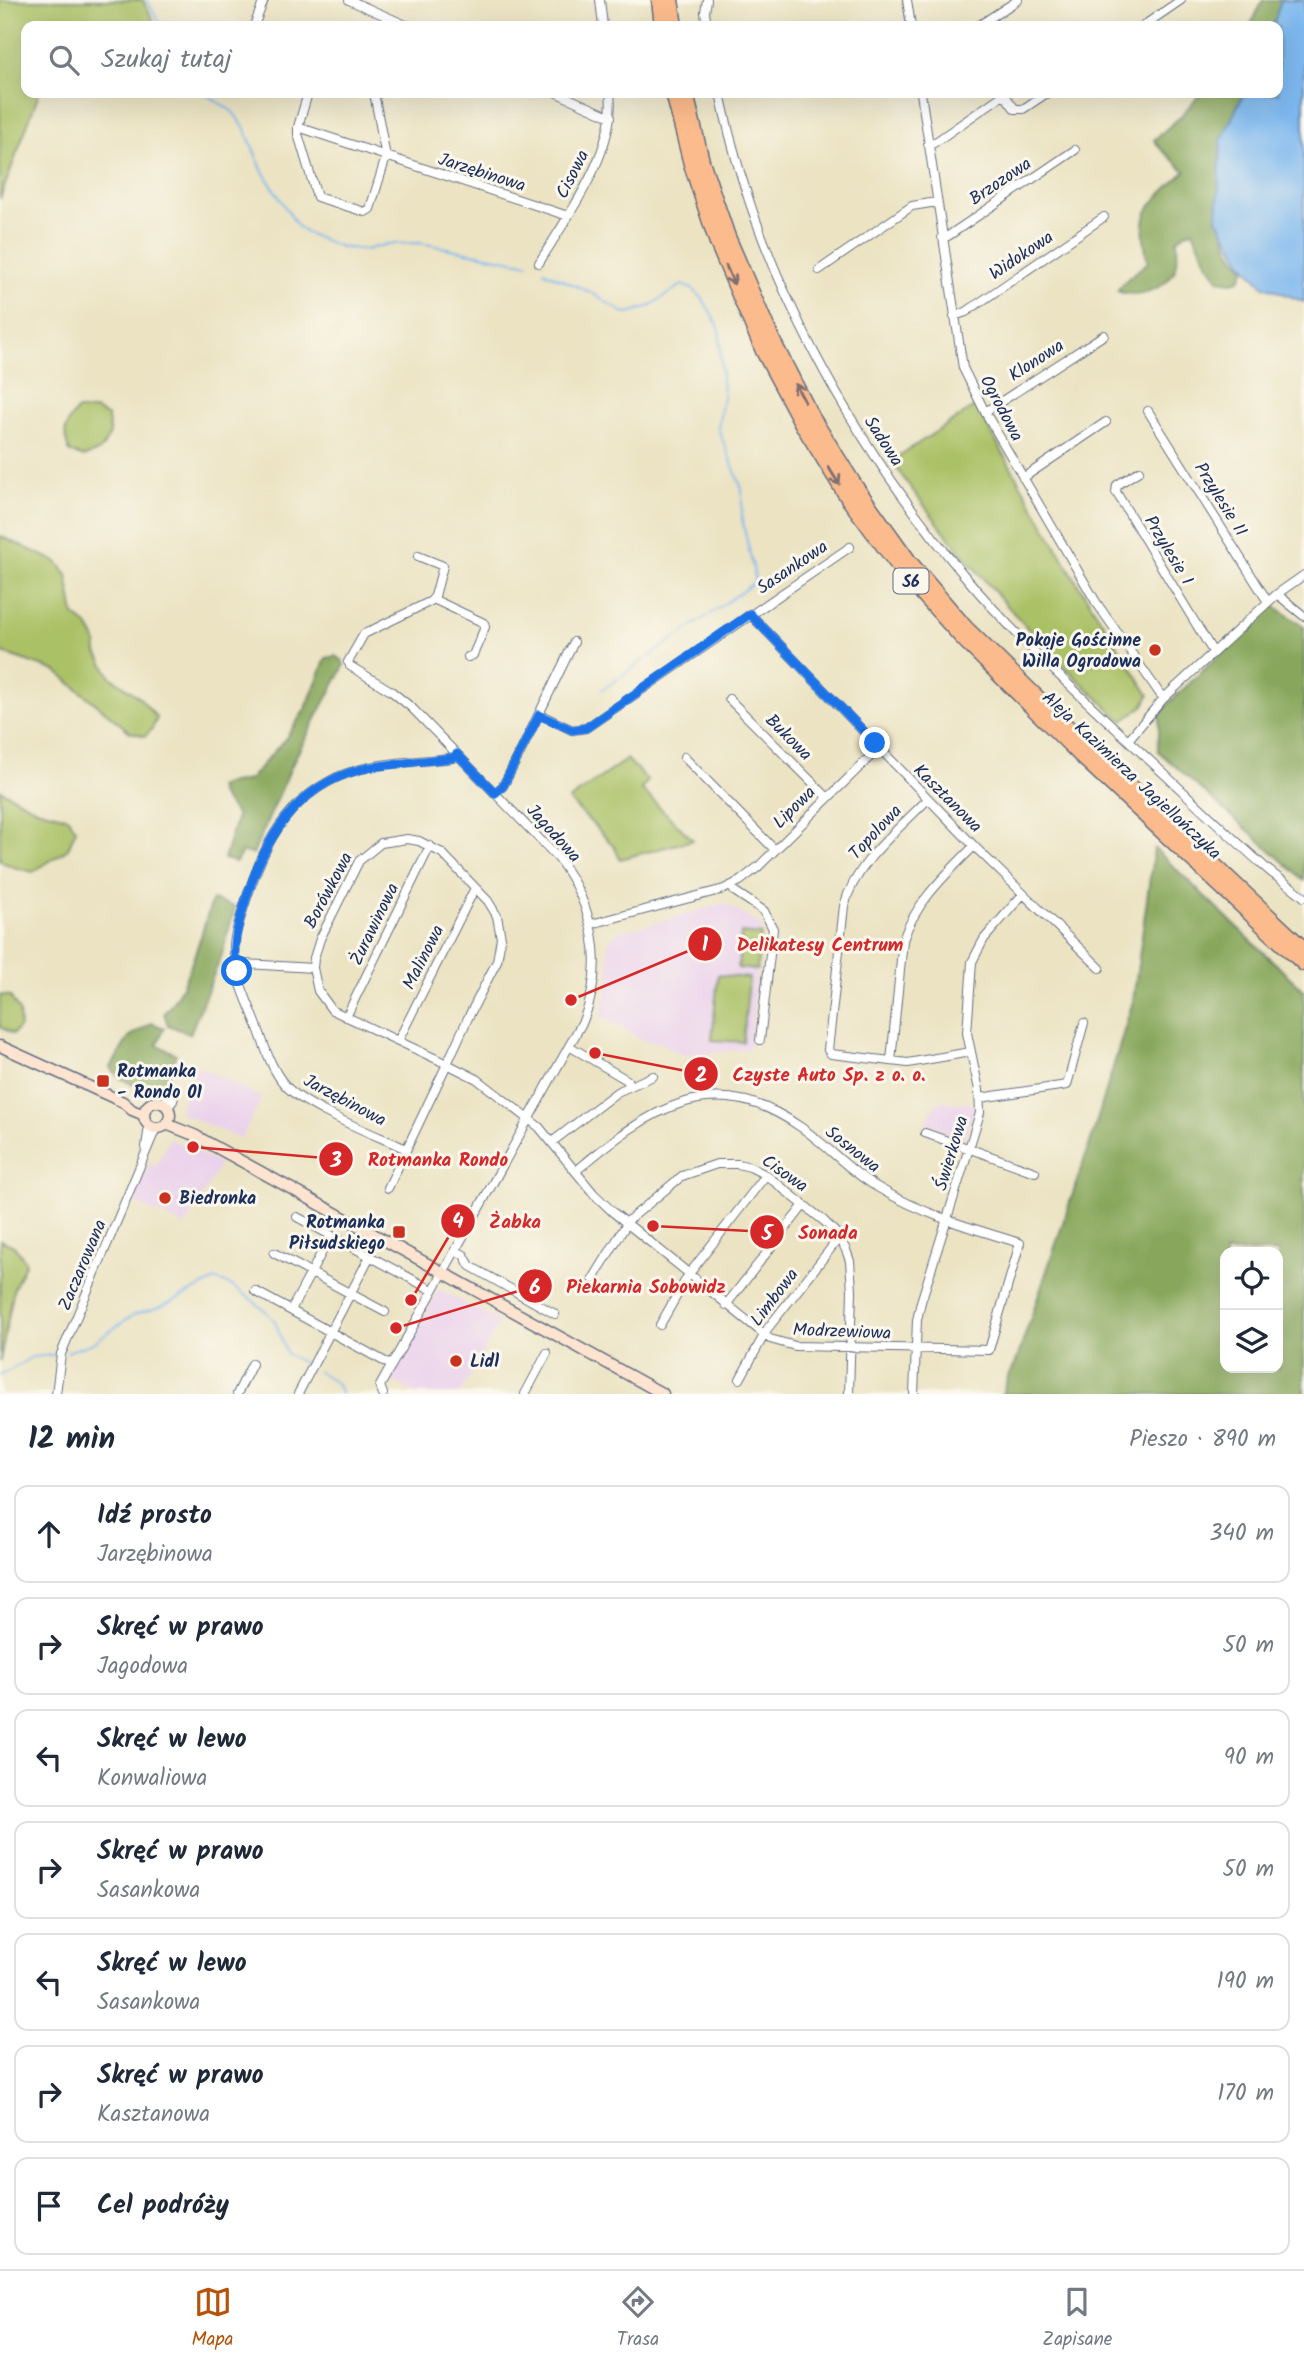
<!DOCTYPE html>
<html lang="pl">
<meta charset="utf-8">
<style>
body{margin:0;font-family:Kalam,sans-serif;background:#f2f2f3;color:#1f2937}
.controls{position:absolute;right:21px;bottom:21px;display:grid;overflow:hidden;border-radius:14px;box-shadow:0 7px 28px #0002}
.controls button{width:63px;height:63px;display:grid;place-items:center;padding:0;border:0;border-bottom:2px solid #e0e1e3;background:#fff;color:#1f2937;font:35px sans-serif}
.stop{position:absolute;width:21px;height:21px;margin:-16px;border:5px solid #1a73e8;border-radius:50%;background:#fff}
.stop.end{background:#1a73e8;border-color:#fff;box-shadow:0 2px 7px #0008}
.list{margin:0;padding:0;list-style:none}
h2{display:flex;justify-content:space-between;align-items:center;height:91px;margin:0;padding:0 28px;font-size:30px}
h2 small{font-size:23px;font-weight:400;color:#747a83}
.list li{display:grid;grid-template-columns:46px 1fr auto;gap:21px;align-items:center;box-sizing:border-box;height:98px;margin:0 14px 14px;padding:0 14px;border:2px solid #e0e1e3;border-radius:14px}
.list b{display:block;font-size:26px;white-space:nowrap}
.list p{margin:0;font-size:23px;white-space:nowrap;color:#747a83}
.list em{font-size:23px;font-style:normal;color:#747a83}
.icon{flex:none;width:38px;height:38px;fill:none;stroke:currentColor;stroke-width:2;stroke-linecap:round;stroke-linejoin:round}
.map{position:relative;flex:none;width:1304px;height:1394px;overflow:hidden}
.search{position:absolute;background:#fff;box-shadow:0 7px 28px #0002;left:21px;right:21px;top:21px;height:77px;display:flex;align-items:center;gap:18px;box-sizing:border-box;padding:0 24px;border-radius:14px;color:#747a83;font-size:26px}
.sheet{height:875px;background:#fff}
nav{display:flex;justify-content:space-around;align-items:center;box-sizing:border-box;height:98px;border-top:2px solid #e0e1e3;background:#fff;font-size:19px;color:#747a83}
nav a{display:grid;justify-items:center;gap:4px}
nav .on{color:#b45309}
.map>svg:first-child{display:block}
.built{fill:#ead1ec}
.green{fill:#abc166;stroke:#637862;stroke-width:2}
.forest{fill:#88a75b;stroke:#526b5c;stroke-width:2;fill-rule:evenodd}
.water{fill:#7db7ee;stroke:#4c73a6;stroke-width:2}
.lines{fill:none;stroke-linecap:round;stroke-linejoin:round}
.stream{stroke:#7db7ee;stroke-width:2}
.street-casing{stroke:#646e81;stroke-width:10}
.secondary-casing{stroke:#646e81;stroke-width:13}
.highway-casing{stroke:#646e81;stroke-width:17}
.street{stroke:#fff;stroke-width:8}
.secondary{stroke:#fde4d1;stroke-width:10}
.highway{stroke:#fbbb8c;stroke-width:14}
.oneway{stroke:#806e73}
.route{stroke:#1a73e8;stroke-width:9}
.poi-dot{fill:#c8321e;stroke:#fbf7ec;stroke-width:2.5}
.labels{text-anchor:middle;stroke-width:6;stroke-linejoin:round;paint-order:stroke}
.shield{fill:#fbf7ec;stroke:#5e6b89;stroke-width:2}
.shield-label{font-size:16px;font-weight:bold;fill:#1b2f5e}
.street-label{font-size:18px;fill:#1b2f5e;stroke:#fbf7ec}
.poi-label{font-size:18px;font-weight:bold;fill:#1b2f5e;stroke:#fbf7ec;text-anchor:start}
.leader{fill:none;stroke:#d62828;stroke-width:2.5}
.callout-dot{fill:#d62828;stroke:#fbf7ec;stroke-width:2.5}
.mark-label{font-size:21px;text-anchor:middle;font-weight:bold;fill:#fff}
.callout-label{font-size:19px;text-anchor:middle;font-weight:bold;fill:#d62828;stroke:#fbf7ec;stroke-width:6;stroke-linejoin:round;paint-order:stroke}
</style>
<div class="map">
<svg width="1304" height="1394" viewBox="0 0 1304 1394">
<rect width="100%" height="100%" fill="#fbf7ec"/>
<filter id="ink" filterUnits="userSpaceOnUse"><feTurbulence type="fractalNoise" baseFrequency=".0143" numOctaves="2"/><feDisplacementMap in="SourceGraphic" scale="14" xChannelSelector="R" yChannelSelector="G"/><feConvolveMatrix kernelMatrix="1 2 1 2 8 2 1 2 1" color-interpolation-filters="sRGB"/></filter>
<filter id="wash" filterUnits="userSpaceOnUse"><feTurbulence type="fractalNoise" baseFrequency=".00686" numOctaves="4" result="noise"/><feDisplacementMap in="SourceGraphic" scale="28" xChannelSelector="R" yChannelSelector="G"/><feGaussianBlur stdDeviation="1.57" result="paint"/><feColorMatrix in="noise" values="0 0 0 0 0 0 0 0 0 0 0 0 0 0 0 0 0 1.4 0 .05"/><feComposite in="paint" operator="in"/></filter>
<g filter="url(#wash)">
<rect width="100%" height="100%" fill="#ebe3c2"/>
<!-- built -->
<path class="built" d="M724,903L762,926L749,1049L683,1055L659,1042L644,1041L600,1015L608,988V943L617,932L656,923Z
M197,1065L262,1098L241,1139L180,1113L179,1110Z
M939,1101L972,1104L974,1106L972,1120L969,1122L963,1142L945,1135L946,1130L925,1122Z
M170,1138L220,1164L185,1226L132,1202L150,1163L156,1166Z
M439,1289L500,1322L460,1394H417L389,1379Z"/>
<!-- green -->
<path class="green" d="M0,0H143L156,26H26V93H39L0,199Z
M976,406L1078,584L1149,695L1144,705L1123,721C1036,645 959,555 891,461Z
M77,410H96L108,417L110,434L101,450L84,457L70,452C62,433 64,426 77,410Z
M0,536L57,562L67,575L74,615L88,626L96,640L97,653L111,677L139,697L157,718L152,729L145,736L130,732L56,671L0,652Z
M627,759L648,781L641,789L693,840L620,859L614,846L569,800Z
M0,790L36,809L67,817L76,829L68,849L33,872L16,868L0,861Z
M741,933L761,935L757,970L738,968Z
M718,975L749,978L743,1042L712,1040Z
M0,995L10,996L19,1011L20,1027L13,1034L0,1027Z
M0,1240L14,1246L26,1262L14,1288L0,1361Z"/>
<!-- forest -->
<path class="forest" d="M1263,0H1281L1273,26H1250Z
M1201,93H1244L1237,106L1217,218C1230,240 1223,248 1245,268L1240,280L1232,282L1219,280L1208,264L1193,231L1185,233L1177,240C1177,247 1178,256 1177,263C1172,287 1139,300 1117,291L1124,282L1148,262C1135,208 1150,206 1185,171L1160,148L1154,140L1180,117Z
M1273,605L1304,627V880L1158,751L1160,711Z
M335,656L342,660L344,666L295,758L253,854L242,852L236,862L224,859L237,816L220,794L218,787C229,781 240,784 250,779L286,738L306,708L326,658Z
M1154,848L1304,991V1394H1002L1009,1374L1015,1365L1093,1134L1133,1001ZM1225,1252H1278V1368H1225Z
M212,900L235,907L222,954L190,1034L168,1025L164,1013C187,990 202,932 212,900Z
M152,1023L164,1028L157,1045L176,1054L164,1091L160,1093C145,1088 117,1083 111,1067L129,1037Z"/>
<!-- water -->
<path class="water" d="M1281,0H1304V302L1262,285L1242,263L1217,218L1221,141L1244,93H1278V26H1273Z"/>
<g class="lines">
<!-- stream -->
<path class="stream" d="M147,0L161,26
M204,93L233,112L244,127
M245,129L262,170L298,227L309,234L341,247L365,250L388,244L420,243L529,264
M543,271L590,292L622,312L629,313L648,307L682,285L694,290L703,299L719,327L723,396L718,428L742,489V519L755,577V582L710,614
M681,634L707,616
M649,657L678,636
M622,676L645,659
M602,690L619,678
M67,1352L93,1343L133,1315L161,1307L215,1280C228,1280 268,1310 275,1322C280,1332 282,1344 287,1354L305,1364
M318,1371L336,1383L341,1394
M0,1376L32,1357L55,1355"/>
</g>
</g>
<g filter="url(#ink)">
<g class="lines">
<!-- street casing -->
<g class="street-casing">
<path id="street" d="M349,0L408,26
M600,0L603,26
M907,0L911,26
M254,26L264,0
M707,26L705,12L707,0
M978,26L1018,0
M1143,26L1181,0
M308,93L298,127L568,216
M557,93L611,117
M720,93C756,269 848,437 963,574C1018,640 1083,698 1146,757C1186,794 1225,832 1266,868C1278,879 1292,886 1304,897
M921,93L963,368L985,412L1096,602L1160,694L1164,698L1277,594L1304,575
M298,127V134L317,197L365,212L370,209L386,157L374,93
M928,144L934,143L1000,97H1006L1015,109H1023L1047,93
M942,237L948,236L1075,150
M539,263C568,215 617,151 610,93
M819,270L912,206L937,202
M954,316L966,312L1104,217
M1148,411L1268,602
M985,412L1104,335
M1139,471L1117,485L1116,492L1213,652
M1023,478L1106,422
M1277,594L1304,616
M433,599L484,623L485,627L473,655L468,657
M750,614L974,846L1100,968
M348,662L364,634L431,601L435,596L443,566L418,556
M350,666L391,691L412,708L558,858C594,906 606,965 583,1021L380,1386L383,1394
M729,699L827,797
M539,714L572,730L586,728L850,547
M1128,740L1164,698
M684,757L774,849
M495,793L503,786L518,757L574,642
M928,799C897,831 856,862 844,906L828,1050L831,1054L908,1063L970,1052
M732,886L734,891L764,911L773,929L760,1040
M591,924L724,889L740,881L758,867L878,749
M236,966L244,964L313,968
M346,1017L430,846
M398,1041L475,888
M569,1046L627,1080L630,1086
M891,1061L903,940C916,901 946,875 974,846
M980,1098L1067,1085L1084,1023
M162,1103L175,1092
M167,1108L173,1101L175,1092
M925,1133L1035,1172
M552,1142L617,1092L653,1076
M146,1147L149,1125
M406,1149C376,1135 305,1108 285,1085C271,1069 265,1047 258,1028C249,1004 235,977 234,952C233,936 240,921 244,906C261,854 278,810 328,782C364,761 412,763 452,758L457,754
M388,1188L447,1064L468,1018L497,961L501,938L497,916L488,901L442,853L419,841L407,839L381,843L359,861L320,939L314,958L313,968L318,991L332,1010L447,1064L477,1079L539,1127L594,1194L614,1213L770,1339L795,1346L989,1350L1020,1243C970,1228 922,1214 877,1187C849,1171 828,1146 802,1128C712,1064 647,1111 576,1171
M297,1217L432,1290
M455,1250L464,1255L470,1266L555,1314
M274,1253L385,1312
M593,1279L629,1220L682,1176L717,1164H738L750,1167L766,1175L824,1221L838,1235L846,1250L850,1261L852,1291L849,1394
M255,1291L391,1365
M726,1305L804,1205
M291,1310L331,1235
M660,1325L689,1274L766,1175
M740,1379L768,1328L835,1243L841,1240
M56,1394L61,1354L156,1128
M237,1394L252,1364
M298,1394L370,1256
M525,1394L547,1353
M914,1394L917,1320L921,1302L980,1113L979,1090L967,1033L972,962L984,939L1023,894"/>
</g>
<!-- secondary casing -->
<g class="secondary-casing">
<path id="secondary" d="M0,1046L123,1102L132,1110L144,1115
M144 1115a13 13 0 1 1 26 0a13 13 0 1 1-26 0Z
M166,1124L194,1135L663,1394"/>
</g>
<!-- highway casing -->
<g class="highway-casing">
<path id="highway" d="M659,0L662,26
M671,0L675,26
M673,93L691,164L717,243L763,351L802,424L849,500L902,571L963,639L1081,756L1304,964
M686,93L702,161L728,237L773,341L812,417L856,487L909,561L966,628L1073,732L1304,949"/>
</g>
<!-- street -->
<use href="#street" class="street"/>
<!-- secondary -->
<use href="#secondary" class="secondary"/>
<!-- highway -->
<use href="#highway" class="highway"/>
</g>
<!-- one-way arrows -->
<defs><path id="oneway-shaft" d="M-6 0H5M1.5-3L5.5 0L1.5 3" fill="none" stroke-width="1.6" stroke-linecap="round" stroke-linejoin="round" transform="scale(1.75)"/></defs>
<g class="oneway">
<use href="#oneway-shaft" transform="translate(730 275) rotate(67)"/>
<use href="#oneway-shaft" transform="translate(800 393) rotate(-118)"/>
<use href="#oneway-shaft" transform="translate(834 476) rotate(58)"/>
</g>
</g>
<g class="lines" filter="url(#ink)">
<!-- route -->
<path class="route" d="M237,971C230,944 240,919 248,893C268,831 303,779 372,767C399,763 426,761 452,758L457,754L495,793L503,786L539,715L572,730L586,728L750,614L875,743"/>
</g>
<!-- markers -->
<g class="poi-dot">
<circle cx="1155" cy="650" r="7"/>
<rect x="96" y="1074" width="14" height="14" rx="3.5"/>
<circle cx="165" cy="1198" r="7"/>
<rect x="392" y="1225" width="14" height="14" rx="3.5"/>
<circle cx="456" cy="1361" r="7"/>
</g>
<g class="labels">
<!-- shield labels -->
<rect class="shield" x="893.5" y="568.5" width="35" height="25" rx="5"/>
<g class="shield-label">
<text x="911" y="587">S6</text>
</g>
<!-- street labels -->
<g class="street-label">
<text transform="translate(482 172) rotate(18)" y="6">Jarzębinowa</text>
<text transform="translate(572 174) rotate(-63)" y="6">Cisowa</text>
<text transform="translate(1000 181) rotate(-34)" y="6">Brzozowa</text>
<text transform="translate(1021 255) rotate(-34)" y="6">Widokowa</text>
<text transform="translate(1036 360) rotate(-33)" y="6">Klonowa</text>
<text transform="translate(1002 408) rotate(62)" y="6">Ogrodowa</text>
<text transform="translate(884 441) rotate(57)" y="6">Sadowa</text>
<text transform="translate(1221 499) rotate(58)" y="6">Przylesie II</text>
<text transform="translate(1169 550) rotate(59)" y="6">Przylesie I</text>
<text transform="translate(792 567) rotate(-34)" y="6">Sasankowa</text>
<text transform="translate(789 737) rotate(45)" y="6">Bukowa</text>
<text transform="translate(1132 775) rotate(43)" y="6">Aleja Kazimierza Jagiellończyka</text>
<text transform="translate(948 798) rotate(45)" y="6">Kasztanowa</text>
<text transform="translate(794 807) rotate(-45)" y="6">Lipowa</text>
<text transform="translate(875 832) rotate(-47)" y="6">Topolowa</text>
<text transform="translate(554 833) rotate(48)" y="6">Jagodowa</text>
<text transform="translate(328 890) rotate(-62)" y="6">Borówkowa</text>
<text transform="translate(374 924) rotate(-64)" y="6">Żurawinowa</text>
<text transform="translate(423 957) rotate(-63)" y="6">Malinowa</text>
<text transform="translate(345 1100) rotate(28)" y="6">Jarzębinowa</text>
<text transform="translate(853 1149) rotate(38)" y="6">Sosnowa</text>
<text transform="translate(951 1153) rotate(-73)" y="6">Świerkowa</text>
<text transform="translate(785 1173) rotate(35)" y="6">Cisowa</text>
<text transform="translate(82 1265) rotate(-67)" y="6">Zaczarowana</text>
<text transform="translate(774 1297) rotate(-53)" y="6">Limbowa</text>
<text transform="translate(842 1331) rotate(2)" y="6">Modrzewiowa</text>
</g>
<!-- poi labels -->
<g class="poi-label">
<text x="1141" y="646" text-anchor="end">Pokoje Gościnne<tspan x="1141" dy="21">Willa Ogrodowa</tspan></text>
<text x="117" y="1077">Rotmanka<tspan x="117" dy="21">- Rondo 01</tspan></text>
<text x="179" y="1204">Biedronka</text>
<text x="385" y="1228" text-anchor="end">Rotmanka<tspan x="385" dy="21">Piłsudskiego</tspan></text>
<text x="470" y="1367">Lidl</text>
</g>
</g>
<!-- callouts -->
<path class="leader" d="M571 1000L705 944M595 1053L701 1074M193 1147L336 1159M411 1300L458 1221M653 1226L767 1232M396 1328L535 1286"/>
<g class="callout-dot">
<circle cx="571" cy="1000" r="7"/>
<circle cx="595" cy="1053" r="7"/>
<circle cx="193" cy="1147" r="7"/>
<circle cx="411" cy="1300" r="7"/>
<circle cx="653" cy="1226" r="7"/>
<circle cx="396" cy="1328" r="7"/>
<circle cx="705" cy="944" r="18"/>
<circle cx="701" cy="1074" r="18"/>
<circle cx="336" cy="1159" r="18"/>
<circle cx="458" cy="1221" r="18"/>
<circle cx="767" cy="1232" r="18"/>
<circle cx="535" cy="1286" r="18"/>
</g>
<g class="mark-label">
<text x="705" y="951">1</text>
<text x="701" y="1082">2</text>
<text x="336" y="1167">3</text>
<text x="458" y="1228">4</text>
<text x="767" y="1240">5</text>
<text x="535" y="1294">6</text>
</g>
<g class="callout-label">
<text x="820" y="951">Delikatesy Centrum</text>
<text x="829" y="1081">Czyste Auto Sp. z o. o.</text>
<text x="438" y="1166">Rotmanka Rondo</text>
<text x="515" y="1228">Żabka</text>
<text x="828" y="1239">Sonada</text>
<text x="646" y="1293">Piekarnia Sobowidz</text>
</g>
</svg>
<div class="controls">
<button><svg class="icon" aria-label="locate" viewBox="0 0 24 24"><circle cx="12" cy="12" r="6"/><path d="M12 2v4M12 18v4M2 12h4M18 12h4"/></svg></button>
<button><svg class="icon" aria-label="layers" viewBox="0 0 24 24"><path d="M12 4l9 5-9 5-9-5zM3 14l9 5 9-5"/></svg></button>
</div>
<div class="stop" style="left:237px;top:971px"></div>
<div class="stop end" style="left:875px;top:743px"></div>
<div class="search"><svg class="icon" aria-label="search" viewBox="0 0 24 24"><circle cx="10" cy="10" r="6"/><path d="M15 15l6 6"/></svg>Szukaj tutaj</div>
</div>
<section class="sheet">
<h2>12 min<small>Pieszo · 890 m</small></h2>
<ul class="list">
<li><svg class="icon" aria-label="ahead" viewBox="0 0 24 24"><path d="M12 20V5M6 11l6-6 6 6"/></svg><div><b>Idź prosto</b><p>Jarzębinowa</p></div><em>340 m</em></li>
<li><svg class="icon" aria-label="right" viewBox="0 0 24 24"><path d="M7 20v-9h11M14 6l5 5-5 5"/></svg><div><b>Skręć w prawo</b><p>Jagodowa</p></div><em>50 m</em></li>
<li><svg class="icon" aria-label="left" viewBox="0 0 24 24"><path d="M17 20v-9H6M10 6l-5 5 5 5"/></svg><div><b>Skręć w lewo</b><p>Konwaliowa</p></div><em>90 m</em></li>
<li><svg class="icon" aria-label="right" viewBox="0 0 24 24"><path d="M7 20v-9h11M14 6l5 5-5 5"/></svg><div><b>Skręć w prawo</b><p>Sasankowa</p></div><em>50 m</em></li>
<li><svg class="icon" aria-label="left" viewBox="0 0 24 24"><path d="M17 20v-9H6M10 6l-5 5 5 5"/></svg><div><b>Skręć w lewo</b><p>Sasankowa</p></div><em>190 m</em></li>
<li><svg class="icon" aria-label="right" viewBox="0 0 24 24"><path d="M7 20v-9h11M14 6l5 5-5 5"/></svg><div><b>Skręć w prawo</b><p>Kasztanowa</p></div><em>170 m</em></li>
<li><svg class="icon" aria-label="arrive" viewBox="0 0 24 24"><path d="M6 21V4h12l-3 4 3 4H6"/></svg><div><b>Cel podróży</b></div></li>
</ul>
</section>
<nav>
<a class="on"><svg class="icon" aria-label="map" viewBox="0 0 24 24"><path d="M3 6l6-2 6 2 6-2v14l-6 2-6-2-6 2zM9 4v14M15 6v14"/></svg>Mapa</a>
<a><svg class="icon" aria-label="directions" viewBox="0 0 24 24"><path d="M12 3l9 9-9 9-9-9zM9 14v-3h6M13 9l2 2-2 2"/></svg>Trasa</a>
<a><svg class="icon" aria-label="saved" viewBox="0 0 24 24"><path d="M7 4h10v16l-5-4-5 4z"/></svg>Zapisane</a>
</nav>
